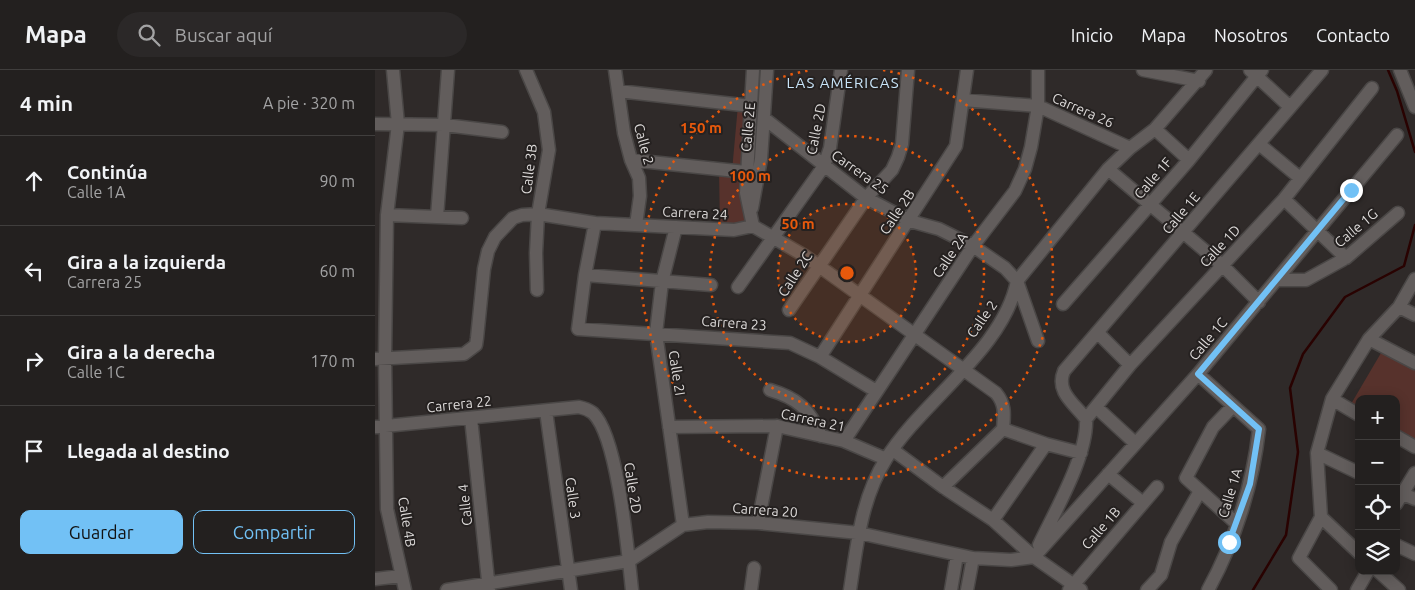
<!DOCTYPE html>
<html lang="es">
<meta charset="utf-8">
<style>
body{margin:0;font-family:Ubuntu,sans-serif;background:#2b2828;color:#f1f3f6}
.controls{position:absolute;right:15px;bottom:15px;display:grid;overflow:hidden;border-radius:10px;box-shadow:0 2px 12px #0003}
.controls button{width:45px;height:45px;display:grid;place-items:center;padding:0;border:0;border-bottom:1px solid #403e3d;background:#23201f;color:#f1f3f6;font:25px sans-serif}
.stop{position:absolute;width:15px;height:15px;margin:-11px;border:4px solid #72c1f5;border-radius:50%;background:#fff}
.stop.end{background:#72c1f5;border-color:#fff;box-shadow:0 1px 5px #0008}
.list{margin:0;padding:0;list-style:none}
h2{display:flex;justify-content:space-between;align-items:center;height:65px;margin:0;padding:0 20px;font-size:21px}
h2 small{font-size:16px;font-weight:400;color:#a3a3a4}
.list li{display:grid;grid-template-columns:32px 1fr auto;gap:15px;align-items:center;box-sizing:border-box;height:90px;padding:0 20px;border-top:1px solid #403e3d}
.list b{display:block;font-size:19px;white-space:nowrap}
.list p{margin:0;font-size:16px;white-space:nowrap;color:#a3a3a4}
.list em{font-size:16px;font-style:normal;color:#a3a3a4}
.actions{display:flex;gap:10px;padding:15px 20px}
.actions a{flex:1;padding:11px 0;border:1px solid #72c1f5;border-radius:10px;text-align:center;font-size:18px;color:#72c1f5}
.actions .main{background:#72c1f5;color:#111}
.icon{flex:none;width:28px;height:28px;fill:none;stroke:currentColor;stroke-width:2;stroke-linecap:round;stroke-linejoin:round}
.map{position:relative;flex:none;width:1040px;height:520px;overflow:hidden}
header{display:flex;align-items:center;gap:30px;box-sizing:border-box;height:70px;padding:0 25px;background:#23201f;border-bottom:1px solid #403e3d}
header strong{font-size:24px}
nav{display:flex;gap:28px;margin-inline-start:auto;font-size:18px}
.search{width:350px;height:45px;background:#2b2828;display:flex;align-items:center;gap:12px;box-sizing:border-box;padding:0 18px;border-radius:28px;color:#a3a3a4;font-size:19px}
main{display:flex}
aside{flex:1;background:#23201f}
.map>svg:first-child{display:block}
.green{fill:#57322c}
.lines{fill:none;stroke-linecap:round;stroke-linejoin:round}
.stream{stroke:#290201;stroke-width:2.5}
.minor-casing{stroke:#4a4746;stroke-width:15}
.minor{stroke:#625d5c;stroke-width:12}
.route{stroke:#72c1f5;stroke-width:6}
.ring{fill:none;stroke:#e8590c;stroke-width:2.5;stroke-dasharray:2.5 5}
.labels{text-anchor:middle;stroke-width:4;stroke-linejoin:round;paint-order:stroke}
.street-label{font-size:14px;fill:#dddad9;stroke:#252120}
.neighbourhood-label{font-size:15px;letter-spacing:1px;fill:#c9e5f9;stroke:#252120}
.centre{fill:#e8590c;stroke:#252120;stroke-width:2.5}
.ring-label{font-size:15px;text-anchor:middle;font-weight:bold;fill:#e8590c;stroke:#252120;stroke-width:4;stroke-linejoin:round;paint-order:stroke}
</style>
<header>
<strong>Mapa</strong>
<div class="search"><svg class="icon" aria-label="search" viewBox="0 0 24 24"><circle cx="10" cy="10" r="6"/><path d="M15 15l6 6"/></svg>Buscar aquí</div>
<nav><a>Inicio</a><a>Mapa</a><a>Nosotros</a><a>Contacto</a></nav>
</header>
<main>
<aside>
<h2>4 min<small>A pie · 320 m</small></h2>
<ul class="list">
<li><svg class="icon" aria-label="ahead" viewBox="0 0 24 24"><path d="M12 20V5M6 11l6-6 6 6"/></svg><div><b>Continúa</b><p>Calle 1A</p></div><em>90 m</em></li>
<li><svg class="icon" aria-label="left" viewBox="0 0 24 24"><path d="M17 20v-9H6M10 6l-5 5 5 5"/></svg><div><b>Gira a la izquierda</b><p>Carrera 25</p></div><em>60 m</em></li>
<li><svg class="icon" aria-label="right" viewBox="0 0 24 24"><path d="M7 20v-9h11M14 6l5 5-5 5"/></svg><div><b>Gira a la derecha</b><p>Calle 1C</p></div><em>170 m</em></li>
<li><svg class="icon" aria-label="arrive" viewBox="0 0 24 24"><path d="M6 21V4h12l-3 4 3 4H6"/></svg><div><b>Llegada al destino</b></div></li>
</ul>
<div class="actions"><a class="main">Guardar</a><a>Compartir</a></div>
</aside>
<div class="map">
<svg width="1040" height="520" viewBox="0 0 1040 520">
<rect width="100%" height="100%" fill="#2f2a29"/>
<!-- green -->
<path class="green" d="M380,0H392L377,155L345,159L344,100L357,101L363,35L378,37Z
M1006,283L1040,300V371L1021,360V329H984V338L976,334Z"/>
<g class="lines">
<!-- stream -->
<path class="stream" d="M1013,0L1022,21L1040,82
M878,520L911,465L923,382L915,318L928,284L970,227L1029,196L1040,155"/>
<!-- minor casing -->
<g class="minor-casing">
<path id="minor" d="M18,0L23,54L12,145L10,288L12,439L30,520
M151,0L169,42L174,80L163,144L161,183L162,220
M240,0L249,63L256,90L264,108L265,126L261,155
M768,0L824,11
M875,0L915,37
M1025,0L1040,37
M243,21L376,36
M588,30L663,36L755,78
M390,49L491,128L535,151L564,159L598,176L630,198L642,211L663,271
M0,54L70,55L127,62
M780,59L814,90
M884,74L925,108
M256,90L371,102
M733,99L847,195L884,232
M909,129L971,188
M377,138L386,89L392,0
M12,145L87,148
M62,147L73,0
M220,153L210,205L203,259L415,273L445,287L501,321
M378,156L371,123L378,0
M301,157L287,212L281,263L308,455
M210,205L336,215
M902,210H931L971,188L1023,143
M363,217L449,96L455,78L466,0
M688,234L814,90L887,0
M1024,237L1040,245
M414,240L491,128L517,100L523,87L527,74L533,0
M723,263L755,295
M994,269L1040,293
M445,287L581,76L592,0
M0,289L89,284L101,275L102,268L109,199L113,181L120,167L138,148L147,145L163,144L220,153L359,160L378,156L430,186L621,323C631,335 629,345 628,359
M823,304L884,359C878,414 860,471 833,520
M395,320C422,328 435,339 446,366
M957,329L984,345
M858,336L838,357L811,408L862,454
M721,337L760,373
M171,341L196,520
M96,348L114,520
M711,349C700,334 680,322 689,301L947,0
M711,349L755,295L909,129L997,18
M0,357L204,337C209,338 214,340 218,343C243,367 253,483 257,520
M294,357L402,356L469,371L511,389
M628,359L671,374L706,383
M1021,366L1040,377
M469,371L598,176L640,121L650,99L656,77L663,36V0
M518,380L568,417L618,450L659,487L706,520
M942,383L984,403
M733,404L768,433
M568,417L628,359
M1021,421L1040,429
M1021,434L1040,403
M946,447L984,483
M618,450L671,374
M383,453L402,356
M664,475C680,441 713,385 711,349
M1021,475L1040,484
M659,487L823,304L1022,65
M1003,501L1024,520
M0,509L26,506
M72,520L254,491L308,455L333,452L383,453L484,463L598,488L636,490L659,487
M376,520L379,498
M475,520C482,475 486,429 511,389C547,331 629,279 642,211L733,99L755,78L780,59L831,0
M576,520L582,485
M592,520L598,488
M694,520L782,417
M772,520L786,505L796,472L825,421
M956,520L924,488L946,447L942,383L957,329L994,269L1024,237L1040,209
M982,520L993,501"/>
</g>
<!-- minor -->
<use href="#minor" class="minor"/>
</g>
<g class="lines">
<!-- route -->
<path class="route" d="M854,472L875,414L884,359L823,304L976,120"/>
</g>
<!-- distance rings -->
<circle cx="472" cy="203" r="69" fill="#e8590c" fill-opacity=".12"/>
<g class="ring">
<circle cx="472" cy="203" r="69"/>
<circle cx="472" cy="203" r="137"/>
<path d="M508 0A206 206 0 1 1 436 0"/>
</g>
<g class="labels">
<!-- street labels -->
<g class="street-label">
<text transform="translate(708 40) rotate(24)" y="5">Carrera 26</text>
<text transform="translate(373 57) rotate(-85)" y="5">Calle 2E</text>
<text transform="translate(441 59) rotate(-79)" y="5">Calle 2D</text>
<text transform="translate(269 74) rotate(75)" y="5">Calle 2</text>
<text transform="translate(154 99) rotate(-83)" y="5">Calle 3B</text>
<text transform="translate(485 102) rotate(35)" y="5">Carrera 25</text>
<text transform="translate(778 108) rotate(-49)" y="5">Calle 1F</text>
<text transform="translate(522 142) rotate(-56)" y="5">Calle 2B</text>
<text transform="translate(320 143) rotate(3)" y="5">Carrera 24</text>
<text transform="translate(806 143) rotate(-50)" y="5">Calle 1E</text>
<text transform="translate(981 158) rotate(-40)" y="5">Calle 1G</text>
<text transform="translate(845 176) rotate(-47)" y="5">Calle 1D</text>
<text transform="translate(575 185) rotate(-56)" y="5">Calle 2A</text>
<text transform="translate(420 204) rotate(-57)" y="5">Calle 2C</text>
<text transform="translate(607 249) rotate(-55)" y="5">Calle 2</text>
<text transform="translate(359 253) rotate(4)" y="5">Carrera 23</text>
<text transform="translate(833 269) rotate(-50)" y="5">Calle 1C</text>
<text transform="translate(302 303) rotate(81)" y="5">Calle 2I</text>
<text transform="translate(84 334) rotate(-6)" y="5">Carrera 22</text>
<text transform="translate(438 350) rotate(12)" y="5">Carrera 21</text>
<text transform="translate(258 418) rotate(81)" y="5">Calle 2D</text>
<text transform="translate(855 423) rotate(-73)" y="5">Calle 1A</text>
<text transform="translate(198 428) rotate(82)" y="5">Calle 3</text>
<text transform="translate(90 435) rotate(-96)" y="5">Calle 4</text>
<text transform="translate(390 440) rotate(4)" y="5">Carrera 20</text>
<text transform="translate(32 452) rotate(81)" y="5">Calle 4B</text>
<text transform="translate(726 458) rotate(-49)" y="5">Calle 1B</text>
</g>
<!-- neighbourhood labels -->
<g class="neighbourhood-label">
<text x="468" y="18">LAS AMÉRICAS</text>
</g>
</g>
<circle cx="472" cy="203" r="8" class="centre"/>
<g class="ring-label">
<text x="326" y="63">150 m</text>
<text x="375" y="111">100 m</text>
<text x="423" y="159">50 m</text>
</g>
</svg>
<div class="controls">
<button>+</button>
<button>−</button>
<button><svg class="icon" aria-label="locate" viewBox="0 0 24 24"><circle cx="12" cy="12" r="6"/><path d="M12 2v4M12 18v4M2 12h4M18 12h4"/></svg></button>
<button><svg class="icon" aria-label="layers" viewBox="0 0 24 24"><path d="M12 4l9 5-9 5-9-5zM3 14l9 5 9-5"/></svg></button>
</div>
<div class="stop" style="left:854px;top:472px"></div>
<div class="stop end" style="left:976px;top:120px"></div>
</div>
</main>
